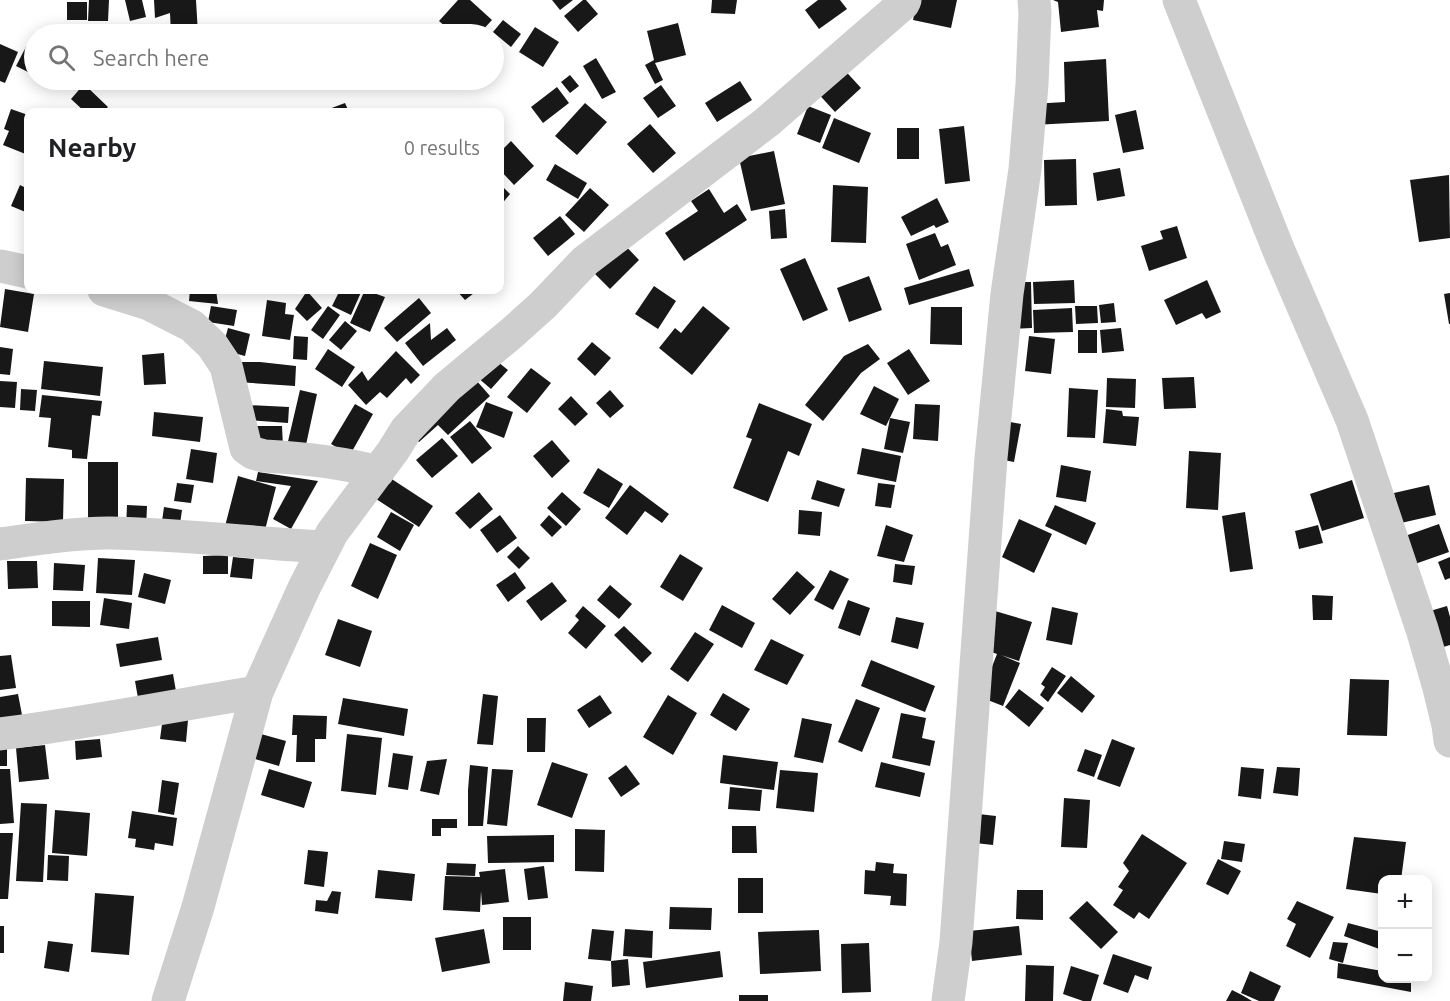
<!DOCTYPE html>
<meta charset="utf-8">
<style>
body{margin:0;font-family:Ubuntu,sans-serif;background:#f6f6f6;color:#202124}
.controls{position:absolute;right:18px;bottom:18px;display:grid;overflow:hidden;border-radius:12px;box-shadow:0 3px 15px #0003}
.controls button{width:54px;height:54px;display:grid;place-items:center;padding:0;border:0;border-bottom:2px solid #e0e0e0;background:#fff;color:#202124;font:30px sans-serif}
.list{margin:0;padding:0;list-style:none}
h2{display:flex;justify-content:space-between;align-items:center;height:78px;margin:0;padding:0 24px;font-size:26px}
h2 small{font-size:20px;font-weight:400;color:#757577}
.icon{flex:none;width:33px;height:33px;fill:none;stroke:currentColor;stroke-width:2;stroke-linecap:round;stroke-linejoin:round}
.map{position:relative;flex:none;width:1450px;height:1001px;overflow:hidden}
.search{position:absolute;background:#fff;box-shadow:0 3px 15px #0003;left:24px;top:24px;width:480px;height:66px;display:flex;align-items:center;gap:15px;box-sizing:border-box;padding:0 21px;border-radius:33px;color:#757577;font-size:22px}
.panel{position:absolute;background:#fff;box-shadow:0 3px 15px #0003;left:24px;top:108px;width:480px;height:186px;border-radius:12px}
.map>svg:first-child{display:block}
.building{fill:#181818}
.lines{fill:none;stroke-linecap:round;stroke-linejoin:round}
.minor{stroke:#cecece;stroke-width:33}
</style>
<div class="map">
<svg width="1450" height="1001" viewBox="0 0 1450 1001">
<rect width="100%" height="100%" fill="#fff"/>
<!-- building -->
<path class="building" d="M89,0H109L108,21H88Z
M125,0H142L146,17L130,21Z
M154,0H196L198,34H171L170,13L155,18Z
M458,0H470L492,20L479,34H454L439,21Z
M552,0H573L560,10Z
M583,0H586L598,14L578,32L564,16Z
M712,0H737L735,14L711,13Z
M818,0H840L847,9L819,29L805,10Z
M917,0H957L951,28L913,20Z
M1053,0H1104L1103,11L1097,10L1099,27L1061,32L1058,2Z
M67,2H87V20H67Z
M503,20L521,34L511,47L493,32Z
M678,23L686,55L655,63L663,80L655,84L645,65L654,60L647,31Z
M117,26L118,34H97L96,29Z
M535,27L559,42L543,67L519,52Z
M29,41L34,44V75L16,66Z
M0,44L18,52L5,83L0,81Z
M596,58L616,92L602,99L583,66Z
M1106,59L1109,121L1033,125L1032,104L1065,102L1064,62Z
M840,65L861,88L835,112L814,89Z
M570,75L579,86L570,93L561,82Z
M201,80H223V85H201Z
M356,80H381L357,86Z
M740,81L752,100L717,122L705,103Z
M84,84L108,107L103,112H85L71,99Z
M661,85L676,106L658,118L643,98Z
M557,87L569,103L543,123L531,107Z
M345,103L349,112H321Z
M585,103L607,122L577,155L555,136Z
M808,106L831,115L820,143L797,134Z
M11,109L28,115V155L3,145L9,131L4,129Z
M1136,110L1144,149L1123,153L1115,115Z
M834,118L871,133L859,163L822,148Z
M650,124L676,153L653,173L627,144Z
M964,126L970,181L945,184L939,129Z
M897,128H919V159H897Z
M511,141L534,166L514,185L500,170V152Z
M774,151L785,204L751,211L739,158Z
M1076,159L1077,205L1045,206L1044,160Z
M555,164L587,183L578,199L546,180Z
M1120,168L1125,196L1097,201L1093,173Z
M1449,175L1450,238L1419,242L1410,180Z
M500,184L510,194L500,206Z
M20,185L28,189V213L11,206Z
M833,185L868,187L866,243L831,242Z
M590,188L609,205L584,232L565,215Z
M709,189L724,213L737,204L747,220L684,261L665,233L698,211L691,201Z
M937,198L949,222L936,228L934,225L911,236L901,217Z
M785,209L787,238L771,239L769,211Z
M560,216L575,234L548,256L533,238Z
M1177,226L1187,258L1149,271L1141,246L1163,239L1160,231Z
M935,233L941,247L948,244L956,265L919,280L906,244Z
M619,239L639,260L610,289L589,268Z
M805,258L828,310L803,321L780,269Z
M969,269L974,286L909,305L904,288Z
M869,276L882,310L849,322L837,288Z
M1074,280L1075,303L1034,304L1033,282Z
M1207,280L1221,312L1206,319L1202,313L1176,325L1164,300Z
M1010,282H1031L1032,328L1011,329Z
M654,286L676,301L658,329L635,314Z
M5,289L34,294L28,332L0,327Z
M190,290H216L218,304L189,301Z
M340,290H362L351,315L332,306Z
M365,290L385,297L370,332L350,323Z
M456,290H478L465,300Z
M307,291L322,308L307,321L295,309Z
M1450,293V324H1449L1444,294Z
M419,298L431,313L397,342L384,328Z
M267,300L286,303L285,314L294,315L290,340L262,336Z
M1114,303L1116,322L1101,323L1099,305Z
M211,306L237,310L234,326L208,322Z
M328,306L340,315L323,339L311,330Z
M703,306L730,328L692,375L659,348L675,328L681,333Z
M1075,306H1097L1098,323L1076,324Z
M931,307H962V345L930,344Z
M1072,308L1073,332L1034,333L1033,310Z
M345,321L357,331L341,350L329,340Z
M430,323L431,340L447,328L456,340L423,366L405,343Z
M228,328L250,334L245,356L222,350Z
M1121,328L1124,351L1102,353L1100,330Z
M1078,330H1097V353H1078Z
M294,336L308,337L307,360L293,359Z
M1029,336L1055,339L1051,374L1025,371Z
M592,342L611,358L595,376L577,359Z
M868,344L880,359L861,373L823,421L805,405L844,356Z
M0,347L13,349L10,375L0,374Z
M328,349L355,367L342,387L315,369Z
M909,349L930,381L908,395L887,363Z
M396,351L420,375L411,384L406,378L387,398L380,392L366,405L348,385L362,371L368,381Z
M164,353L166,384L144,385L142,355Z
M493,358L508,370L491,389L477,377Z
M44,361L103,367L100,396L41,389Z
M238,362H260L296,366L295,386L237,382Z
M531,368L551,383L527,413L507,397Z
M1194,377L1196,408L1164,409L1162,378Z
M1107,378L1136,379L1135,408L1106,407Z
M476,380L490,396L448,435L438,425L419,442L406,433Z
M0,381L17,382L15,408L0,407Z
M874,386L899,399L886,426L860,414Z
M1069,388L1098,390L1095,438L1067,437Z
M21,389L37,390L35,411L20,410Z
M300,390L317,394L304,454L286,450Z
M610,390L624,406L610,418L596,403Z
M42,395L102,401L100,416L92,415L87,459L72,458V450L48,447L51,418L39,417Z
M571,396L588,414L575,426L558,409Z
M486,402L513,412L504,438L476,427Z
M759,403L812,424L799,456L788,451L768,502L733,488L752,439L746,437Z
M355,404L373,414L350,455L331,444Z
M915,404L940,405L938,441L913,439Z
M247,405L289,407L288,423L247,420Z
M1106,409L1122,411L1123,416L1139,417L1136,446L1103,443Z
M154,412L203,417L200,442L152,436Z
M890,418L910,422L903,453L884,449Z
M1000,420L1021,424L1014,462L993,458Z
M470,421L492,448L472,464L450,437Z
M250,426H282L283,447H250Z
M442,438L458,456L432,478L416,460Z
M552,440L570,461L552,478L533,456Z
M862,448L901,456L896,482L857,474Z
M191,449L217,453L213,483L186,479Z
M1189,451L1221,453L1218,510L1186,508Z
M88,462H118V521H88Z
M1061,465L1091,471L1086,502L1056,497Z
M598,468L623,484L609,508L583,493Z
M258,472L318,481L291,529L273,519L291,486L256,481Z
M384,474L433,506L419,527L370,495Z
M238,476L276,487L264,534H223Z
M26,478L64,479L63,522L25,521Z
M817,480L845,489L839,507L811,499Z
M1352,480L1364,518L1322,531L1310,494Z
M177,483L194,485L191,503L174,501Z
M878,483L895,485L891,508L875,506Z
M630,485L669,514L662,523L645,511L627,535L605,518Z
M1429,485L1436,515L1401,523L1394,493Z
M479,492L493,509L470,529L455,513Z
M562,492L581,509L566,526L547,508Z
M127,505L147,506L146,530L126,529Z
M1055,505L1096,523L1086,545L1045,526Z
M164,507L182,510L179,531L161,528Z
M799,510L822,512L820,536L798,534Z
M391,512L414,525L400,551L377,537Z
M1245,512L1253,569L1230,572L1222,516Z
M500,515L517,538L497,553L480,530Z
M549,515L562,527L552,537L540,525Z
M1019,519L1052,534L1034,573L1002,557Z
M1439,524L1449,552L1415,564L1405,536Z
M886,525L913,535L904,562L877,556Z
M1318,525L1323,543L1299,549L1295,531Z
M370,543L397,555L378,599L351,586Z
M518,546L530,558L519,569L507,557Z
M680,554L703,568L683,601L660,587Z
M228,555V574H203V556Z
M233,557L254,559L252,579L230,577Z
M1450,557V578L1445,580L1438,562Z
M98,558L135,560L132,595L96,593Z
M7,561H37L38,588L8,589Z
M54,563L85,565L83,591L53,590Z
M895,564L915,566L912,585L893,582Z
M830,570L849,579L833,610L814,600Z
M797,571L815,587L790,615L772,599Z
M515,572L526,588L508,602L496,585Z
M144,573L171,580L165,604L138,597Z
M552,582L567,601L541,621L526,601Z
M610,585L632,604L619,619L597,600Z
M1312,595L1333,596L1332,620H1313Z
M104,598L132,603L129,629L100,625Z
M848,600L870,608L860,636L838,628Z
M52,601H90V627L52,626Z
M722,605L755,623L742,648L709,630Z
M583,606L606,626L586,649L568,633L579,620L575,616Z
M1447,606L1450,617V645L1430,651L1420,614Z
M1052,607L1078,613L1072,645L1046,640Z
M995,611L1032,622L1019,661L1001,655L1020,663L1003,706L980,697L997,654L983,649Z
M896,617L924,623L918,649L891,642Z
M338,619L372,631L360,667L325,655Z
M624,626L652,653L642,663L614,635Z
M695,632L714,644L688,682L670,669Z
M158,637L162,660L120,667L116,644Z
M771,639L804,655L787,685L754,670Z
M11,655L16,688L0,690V656Z
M871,660L935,686L925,712L861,686Z
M1052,667L1066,676L1048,702L1040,695L1045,687L1041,684Z
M173,674L177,697L139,704L135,681Z
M1071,676L1095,696L1082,713L1057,693Z
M1350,679L1389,680L1387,736L1347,735Z
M1019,689L1044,708L1029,727L1005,707Z
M723,693L750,709L736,731L710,715Z
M18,694L23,720L0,723V697Z
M483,694L498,696L493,745L477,744Z
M600,695L612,713L589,728L577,710Z
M668,695L697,713L673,755L643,737Z
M343,698L408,709L404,736L338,724Z
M856,699L880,708L862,752L838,742Z
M901,713L926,718L922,738L935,741L930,766L892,758Z
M293,715L327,716L326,739H315V762H296L297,735H292Z
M163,717L188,720L186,742L160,739Z
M527,718H546L545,752H527Z
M802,718L832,724L823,763L794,757Z
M261,734L286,741L279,766L255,759Z
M347,734L382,738L376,795L341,791Z
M100,739L102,757L76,760L75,741Z
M1112,739L1135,748L1120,787L1097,779Z
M0,745H7V766H0Z
M45,745L49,779L19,782L16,748Z
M1085,749L1102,755L1094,777L1077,771Z
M393,753L413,756L408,790L388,787Z
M723,755L778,762L774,790L720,783Z
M447,759L439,795L420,791L427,761Z
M552,762L588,774L572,818L537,805Z
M881,762L925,773L920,797L875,787Z
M470,765L488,767L483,826H468V790Z
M626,765L640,784L621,797L608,778Z
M1241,767L1264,769L1261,799L1238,796Z
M1277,767L1300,768L1298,796L1273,793Z
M0,769H10L14,823L0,824Z
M269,769L312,782L304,808L261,795Z
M492,769L513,770L507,826L487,824Z
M780,770L818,773L814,812L776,808Z
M162,780L179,783L174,815L158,812Z
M730,787L762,790L760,811L728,809Z
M1064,798L1090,800L1087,848L1061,847Z
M21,803L47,804L43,882L16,881Z
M55,810L90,813L87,856L52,853Z
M132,811L177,818L173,846L155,843L154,850L135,847L136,839L128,838Z
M970,813L996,816L993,845L966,842Z
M432,819H457V828H441V836H432Z
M732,826H756L757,853H732Z
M575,829L605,830L604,872L575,871Z
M0,833H13L8,899H0Z
M1142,834L1187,863L1149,919L1139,912L1134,919L1113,905L1123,890L1118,887L1129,871L1123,863Z
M554,835V862L488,863L487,836Z
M1354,837L1406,842L1401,880H1382V894L1346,889Z
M1224,841L1245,844L1242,862L1221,859Z
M308,850L328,852L324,887L304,884Z
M48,855L69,856L68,881L47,880Z
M1218,859L1241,871L1228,895L1206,884Z
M876,862L894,864L893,873L907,874L906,906L890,905L891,896L864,894L865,870L875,871Z
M447,863L476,864L475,876L446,875Z
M544,866L548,898L528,900L524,869Z
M505,869L509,902L482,905L481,891L480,912L443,910L445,876L480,877L479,872Z
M378,870L415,874L412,901L375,898Z
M738,878H763V913H738Z
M1017,890H1043V920L1016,919Z
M332,891L341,892L338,914L315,911L316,900L327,901Z
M95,893L134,896L129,955L91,952Z
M1087,901L1118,932L1101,949L1069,918Z
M1297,901L1334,917L1310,958L1286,946L1296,924L1287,919Z
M670,907L712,908L711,930L669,929Z
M503,917H531V950H503Z
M1348,923L1382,932V950L1344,936Z
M0,926H4V953H0Z
M1019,926L1022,955L972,961L969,931Z
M484,929L490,963L442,972L435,938Z
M592,929L614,931L611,961L588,959Z
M625,929L653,931L652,958L623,956Z
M819,930L821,971L760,974L758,932Z
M48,941L73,944L69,972L44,968Z
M1333,942L1348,943L1343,963L1329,959Z
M869,943L871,992L842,993L841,944Z
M720,951L723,977L646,988L643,962Z
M1113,954L1152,967L1148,980L1135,975L1128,993L1103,984Z
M628,959L630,985L612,987L611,961Z
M1338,963L1382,971V978H1411V992L1337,978Z
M1026,965L1054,966L1053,1001H1025Z
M1071,966L1099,975L1091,1001H1083L1063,994Z
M1250,971L1281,986L1274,1001H1259L1241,993Z
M565,982L593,986L591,1001H563Z
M1232,990L1242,995L1252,1001H1226Z
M739,995H768V1001H739Z"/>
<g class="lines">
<!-- minor -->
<path class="minor" d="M1179,0L1279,251L1352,420L1422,629L1439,688L1448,725L1450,741
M0,266L28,272
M104,290L149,304L192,326L212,345L226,366L246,448L253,453L264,456C302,458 341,462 378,472
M0,544C36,539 73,533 109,533C181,534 252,543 324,547
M0,734C86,723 171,706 257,692
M168,1001L198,907L257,692L304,588L332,533L393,451L406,430L447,387L513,332L543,305L585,261L767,122L903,4L905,0
M948,1001L956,942L991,458L1007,294L1025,169L1032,84L1035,13L1034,0"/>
</g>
</svg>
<div class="controls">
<button>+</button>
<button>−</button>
</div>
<div class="search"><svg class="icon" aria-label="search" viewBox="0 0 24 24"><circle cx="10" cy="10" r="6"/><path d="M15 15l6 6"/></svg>Search here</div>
<section class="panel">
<h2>Nearby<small>0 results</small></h2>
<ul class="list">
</ul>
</section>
</div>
